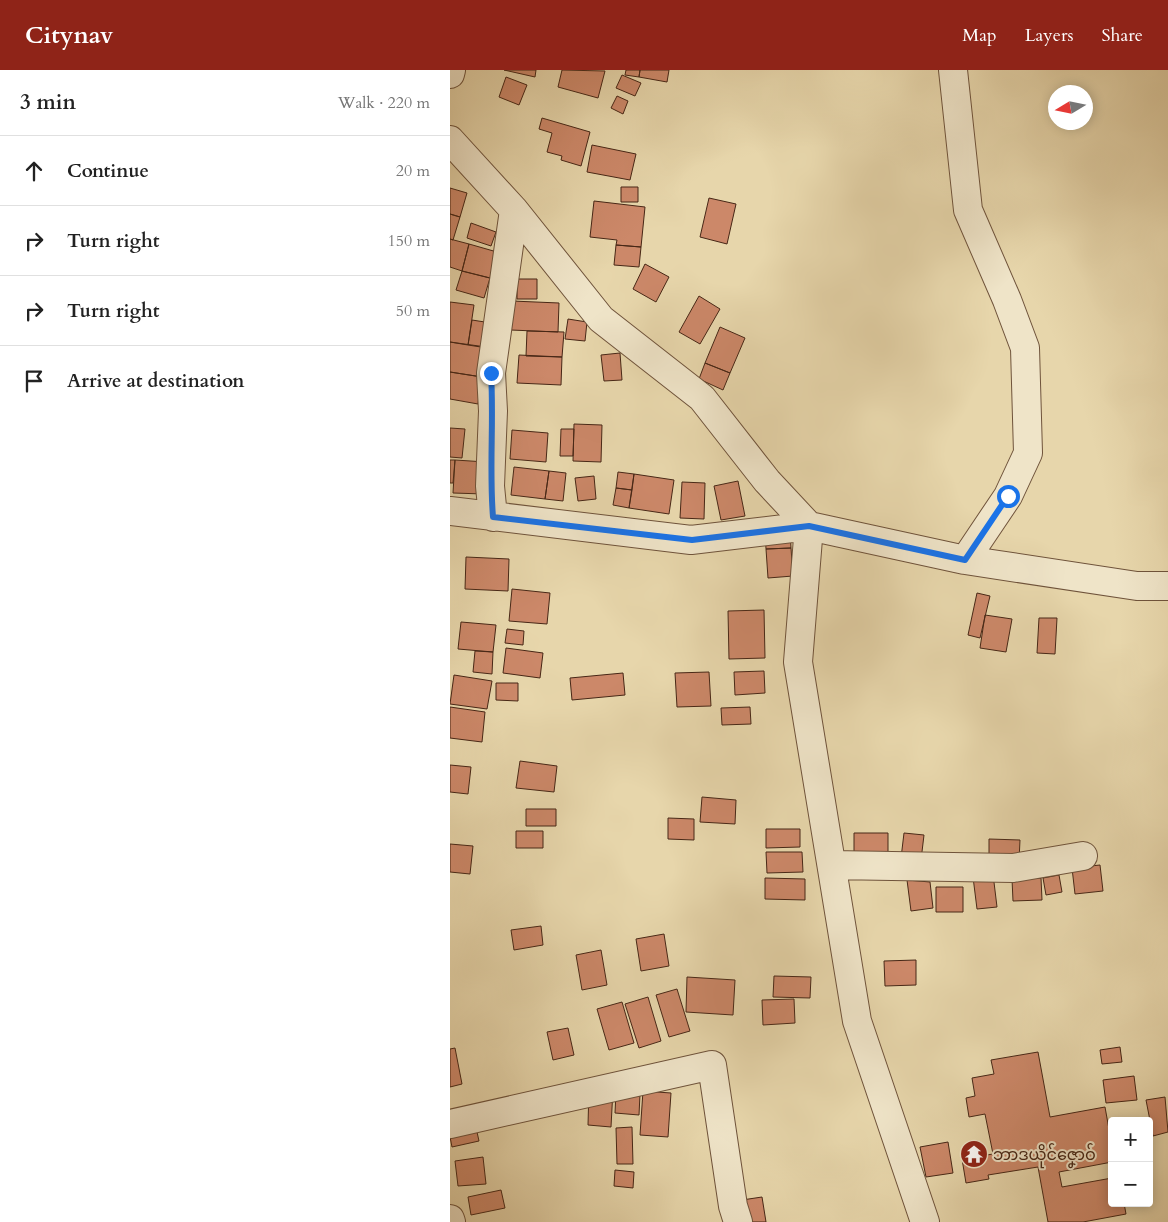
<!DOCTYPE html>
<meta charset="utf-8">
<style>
body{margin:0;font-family:Cardo,"Noto Sans Myanmar",serif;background:#f2f2f2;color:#222}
.controls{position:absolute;right:15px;bottom:15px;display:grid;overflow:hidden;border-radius:5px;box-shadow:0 2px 12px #0003}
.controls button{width:45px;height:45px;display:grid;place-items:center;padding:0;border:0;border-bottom:1px solid #e0e0e0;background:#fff;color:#222;font:25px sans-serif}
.compass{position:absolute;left:598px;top:15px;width:45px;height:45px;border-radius:50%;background:#fff;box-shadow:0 2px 12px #0003;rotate:260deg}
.stop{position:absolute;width:15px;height:15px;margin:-11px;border:4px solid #1a73e8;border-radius:50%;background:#fff}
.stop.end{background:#1a73e8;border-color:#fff;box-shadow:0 1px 5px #0008}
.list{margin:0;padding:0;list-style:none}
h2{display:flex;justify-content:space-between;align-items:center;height:65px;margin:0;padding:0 20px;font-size:21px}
h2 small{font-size:16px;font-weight:400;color:#767676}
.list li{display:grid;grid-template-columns:32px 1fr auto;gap:15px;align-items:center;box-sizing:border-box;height:70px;padding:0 20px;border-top:1px solid #e0e0e0}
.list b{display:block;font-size:19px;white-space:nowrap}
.list em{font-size:16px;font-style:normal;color:#767676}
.icon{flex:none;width:28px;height:28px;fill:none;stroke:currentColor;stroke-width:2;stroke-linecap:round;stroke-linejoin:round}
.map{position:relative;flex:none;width:718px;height:1152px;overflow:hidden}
header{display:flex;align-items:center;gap:30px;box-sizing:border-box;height:70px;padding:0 25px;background:#8f2418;color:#fff}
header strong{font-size:24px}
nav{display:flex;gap:28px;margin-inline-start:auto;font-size:18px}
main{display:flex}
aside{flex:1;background:#fff}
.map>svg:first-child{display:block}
.building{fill:#cc8869;stroke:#472716}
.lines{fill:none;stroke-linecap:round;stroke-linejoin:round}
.minor-casing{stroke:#6f533b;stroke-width:30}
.minor{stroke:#efe4c8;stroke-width:28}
.route{stroke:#1a73e8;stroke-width:6}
.labels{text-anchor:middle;stroke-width:4;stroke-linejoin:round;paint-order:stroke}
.poi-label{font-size:16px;fill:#472716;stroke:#efe4c8;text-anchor:start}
</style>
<header>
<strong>Citynav</strong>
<nav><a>Map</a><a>Layers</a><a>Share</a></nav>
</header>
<main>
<aside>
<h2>3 min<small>Walk · 220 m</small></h2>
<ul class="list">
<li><svg class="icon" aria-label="ahead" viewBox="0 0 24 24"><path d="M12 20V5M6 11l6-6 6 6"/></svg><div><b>Continue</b></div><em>20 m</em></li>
<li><svg class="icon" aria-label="right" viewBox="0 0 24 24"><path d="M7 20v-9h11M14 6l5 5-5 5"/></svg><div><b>Turn right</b></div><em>150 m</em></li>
<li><svg class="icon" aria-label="right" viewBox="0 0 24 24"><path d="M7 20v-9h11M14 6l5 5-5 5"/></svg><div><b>Turn right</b></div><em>50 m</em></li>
<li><svg class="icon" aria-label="arrive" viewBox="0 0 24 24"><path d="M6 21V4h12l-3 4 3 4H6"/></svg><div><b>Arrive at destination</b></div></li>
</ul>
</aside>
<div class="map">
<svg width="718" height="1152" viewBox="0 0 718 1152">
<rect width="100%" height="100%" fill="#e7d6ab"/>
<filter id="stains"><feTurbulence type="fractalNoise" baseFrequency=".004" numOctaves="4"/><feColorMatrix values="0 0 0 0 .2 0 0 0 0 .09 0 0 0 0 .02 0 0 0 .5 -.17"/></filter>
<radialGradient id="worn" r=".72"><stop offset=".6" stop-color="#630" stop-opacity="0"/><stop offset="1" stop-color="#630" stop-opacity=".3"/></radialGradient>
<!-- building -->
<path class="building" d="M54,0H86L85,7Z
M112,0L155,1L148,28L108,17Z
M176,0H190L189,7L175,5Z
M190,0H219L217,12L189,7Z
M172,5L191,13L185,26L166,18Z
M56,7L77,15L69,35L49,27Z
M167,26L178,31L173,44L161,38Z
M92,48L140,62L131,96L111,90L112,86L97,82L102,63L89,59Z
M142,75L186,84L180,110L137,102Z
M171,117H188V132H171Z
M0,118L17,123L10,147L0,144Z
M259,128L286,134L277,174L250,167Z
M144,131L195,137L191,177L166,175L167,170L140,167Z
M0,144L10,147L3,170L0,169Z
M21,153L46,162L41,176L17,168Z
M0,169L19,174L12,201L0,197Z
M19,174L47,182L40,208L12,201Z
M166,175L191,177L189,197L164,195Z
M195,194L219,207L206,232L183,219Z
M12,201L40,208L34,228L6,220Z
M67,209H87V229H67Z
M249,226L270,239L250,274L229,262Z
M62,231L109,233L108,262L61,260Z
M0,232L24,235L18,275L0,272Z
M118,249L137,252L135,271L115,269Z
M22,250L54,255L50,280L18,275Z
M270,257L295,268L280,303L255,293Z
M77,261L114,262L112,287L76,286Z
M0,272L36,277L32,307L0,302Z
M170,283L172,310L154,311L151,285Z
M69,285L112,287L111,315L67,313Z
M255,293L280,303L273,320L249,309Z
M0,302L32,307L28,334L0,329Z
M124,354L152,355L151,392L123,391Z
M0,358L15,359L12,388L0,387Z
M111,359H124L123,386H110Z
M62,360L98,363L96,392L60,389Z
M0,390H5L3,413H0Z
M5,390L36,392L34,424L3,423Z
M64,397L99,401L95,429L61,425Z
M99,401L116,403L113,431L95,429Z
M168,402L184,404L182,420L166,418Z
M184,404L224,410L219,444L179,438Z
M144,406L146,429L128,431L125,408Z
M288,411L295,446L271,450L264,416Z
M232,412L255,413L254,449L230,448Z
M166,418L182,420L179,438L163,435Z
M340,460L341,478L316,479L315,462Z
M341,478L343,506L318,508L316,479Z
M16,487L59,489L58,521L15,519Z
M62,519L100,523L97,554L59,551Z
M527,523L540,526L530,568L518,565Z
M314,540L315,588L279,589L278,541Z
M535,545L562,549L556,582L530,578Z
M589,548H607L605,584L587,583Z
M11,552L46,555L43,582L8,579Z
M57,559L74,561L73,575L55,573Z
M56,578L93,583L90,608L53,603Z
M25,581L43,582L42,604L23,602Z
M314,601L315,623L285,625L284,602Z
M259,602L261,636L227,637L225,603Z
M173,603L175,625L122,630L120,608Z
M4,605L42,611L37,639L0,634Z
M46,613H68V631L46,630Z
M0,637L35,642L32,672L0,668Z
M300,637L301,654L272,655L271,638Z
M70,691L107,696L104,722L66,718Z
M0,695L21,697L18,724L0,722Z
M252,727L286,730L285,754L250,752Z
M76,739H106V756H76Z
M218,748L244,749V770L218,769Z
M316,759H350V777L316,778Z
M66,761H93V778H66Z
M404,763H438V792L404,791Z
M454,763L474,765L471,790L451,788Z
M539,769L570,770L569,791L539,790Z
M0,774L23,776L20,804L0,802Z
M316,782H352L353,802L317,803Z
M650,795L653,821L625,824L622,798Z
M543,804L547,837L527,839L523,807Z
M609,805L612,822L596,825L593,808Z
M315,808L355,809V830L315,829Z
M591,808L592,830L563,831L562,809Z
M457,810L480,812L483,838L461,841Z
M486,817H513V842H486Z
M91,856L93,875L64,880L61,860Z
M214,864L219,896L191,901L186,869Z
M151,880L157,915L132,920L126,885Z
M466,890V915L435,916L434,891Z
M324,906L361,907L360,928L323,927Z
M237,907L285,910L283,945L236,942Z
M227,919L240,961L219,967L206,925Z
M198,927L211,971L189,978L175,934Z
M344,929L345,953L313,955L312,930Z
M172,932L184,973L159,980L147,939Z
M118,958L124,985L103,990L97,962Z
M670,977L672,992L652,994L650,980Z
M5,978L12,1014L0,1017V979Z
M588,982L600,1047L655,1037L662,1076V1092L609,1102L612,1117L662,1108V1133H674L676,1144L633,1152H598L588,1097L538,1105L539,1109L516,1113L512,1089L543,1084L535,1044L519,1047L516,1028L525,1026L522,1008L544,1004L541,990Z
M684,1006L687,1030L656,1033L653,1010Z
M139,1018L163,1019L161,1057L138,1055Z
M193,1021L221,1023L218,1067L190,1065Z
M166,1023L190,1024L189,1045L165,1043Z
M715,1027L718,1062L703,1066L696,1030Z
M23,1044L29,1071L2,1077L0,1067Z
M182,1057L183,1094H167L166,1058Z
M498,1072L503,1103L476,1107L470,1077Z
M33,1087L36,1114L8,1116L5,1091Z
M165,1100L184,1102L183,1118L164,1116Z
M51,1120L55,1138L21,1145L18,1127Z
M312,1127L316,1152H296L292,1130Z"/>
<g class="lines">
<!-- minor casing -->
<g class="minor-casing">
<path id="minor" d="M503,0L518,140L557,230L575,278L578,383L558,426L515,490
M0,4L1,0
M0,70L64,140L151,249L252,328L317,411L359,456L348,592L407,951L475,1152
M0,441L241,470L359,456L515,490L687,516H718
M43,447L40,416L43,341L41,303L64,140
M382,795L563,798L633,786
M0,1054L262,995L283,1136L288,1152
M0,1149L1,1152"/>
</g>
<!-- minor -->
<use href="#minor" class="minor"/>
</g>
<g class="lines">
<!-- route -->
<path class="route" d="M41,303C44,351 39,399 43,447L242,470L359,456L515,490L558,426"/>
</g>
<!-- icons -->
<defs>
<g id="temple-disc" transform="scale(1.4375)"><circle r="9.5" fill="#8f2418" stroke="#efe4c8"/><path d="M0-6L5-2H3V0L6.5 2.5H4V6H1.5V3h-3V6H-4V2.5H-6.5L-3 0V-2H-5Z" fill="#fff"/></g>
</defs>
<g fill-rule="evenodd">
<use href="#temple-disc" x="524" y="1084"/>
</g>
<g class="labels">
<!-- poi labels -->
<g class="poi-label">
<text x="543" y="1090">ဘာဒယိုင်ဇၞောဝ်</text>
</g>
</g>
<rect width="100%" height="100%" filter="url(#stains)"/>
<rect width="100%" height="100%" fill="url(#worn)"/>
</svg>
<div class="controls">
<button>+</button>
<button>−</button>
</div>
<svg class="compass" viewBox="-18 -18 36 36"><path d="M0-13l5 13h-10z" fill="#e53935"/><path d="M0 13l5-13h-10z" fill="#767676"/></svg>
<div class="stop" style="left:558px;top:426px"></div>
<div class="stop end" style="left:41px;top:303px"></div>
</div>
</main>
